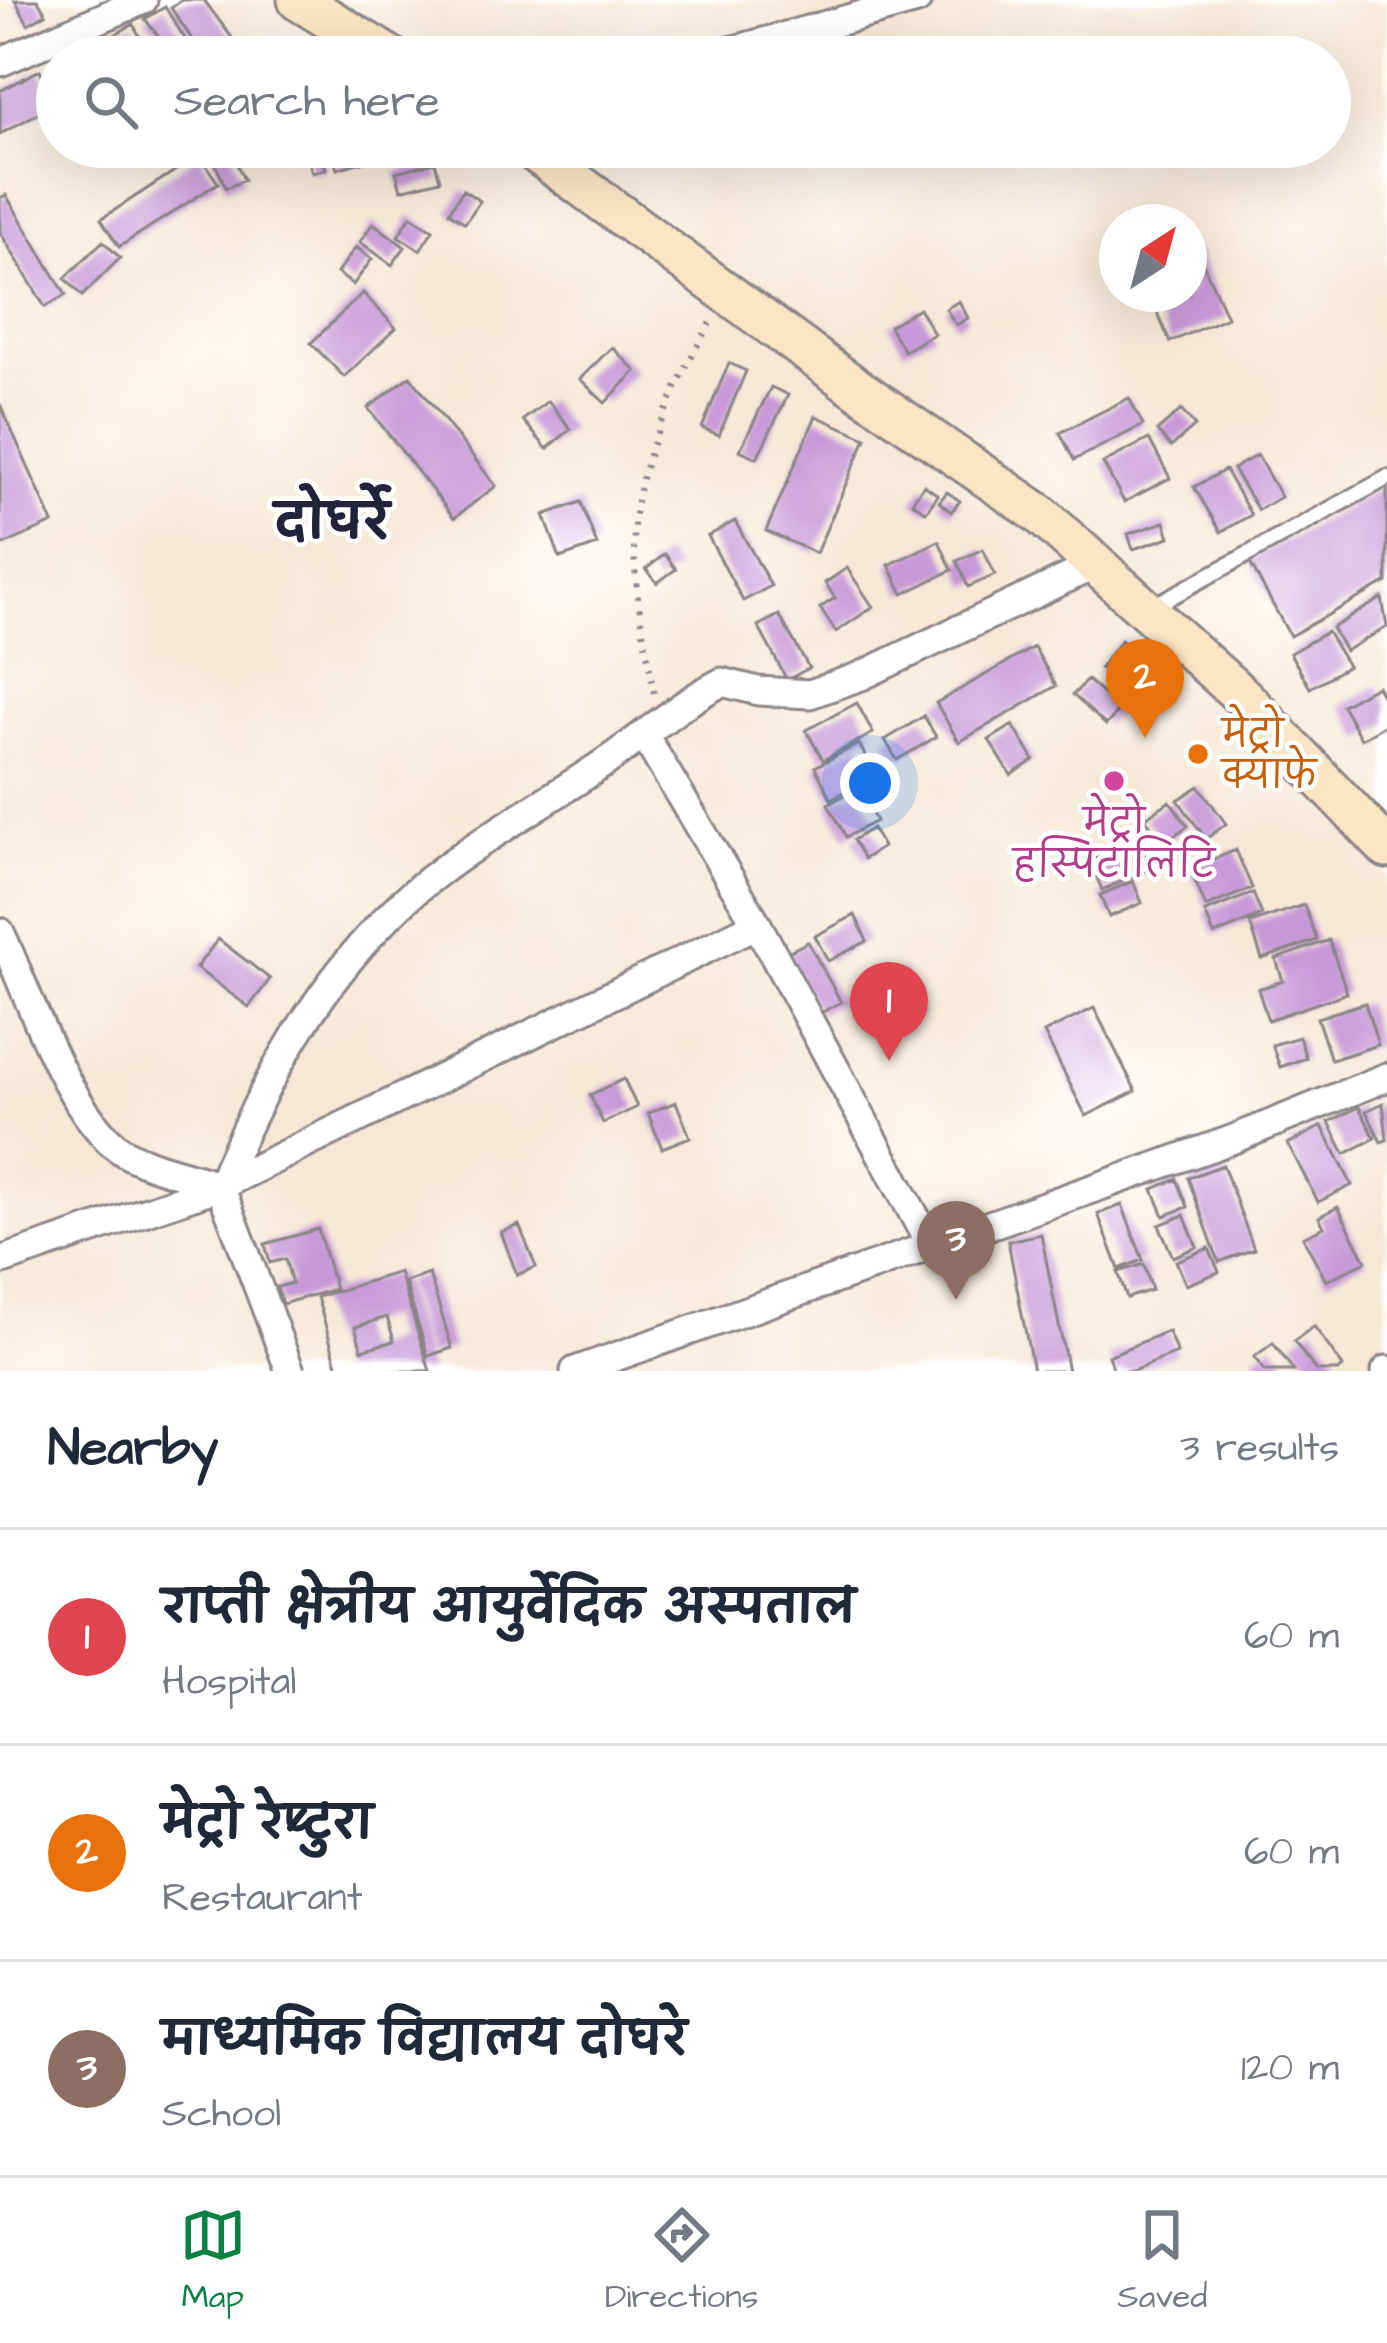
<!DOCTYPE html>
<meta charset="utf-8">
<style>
body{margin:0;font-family:"Architects Daughter","Playpen Sans Deva",sans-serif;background:#f6f6f7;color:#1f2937}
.compass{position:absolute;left:1099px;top:204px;width:108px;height:108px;border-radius:50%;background:#fff;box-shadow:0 12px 48px #0002;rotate:36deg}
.you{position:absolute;left:870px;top:783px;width:42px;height:42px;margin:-30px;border:9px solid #fff;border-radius:50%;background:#1a73e8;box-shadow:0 0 0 18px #1a73e833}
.badge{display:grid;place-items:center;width:78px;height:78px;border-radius:50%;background:#0b8043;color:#fff;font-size:39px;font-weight:700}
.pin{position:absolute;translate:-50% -99px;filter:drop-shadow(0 3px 6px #0008)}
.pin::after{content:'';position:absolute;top:63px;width:42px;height:36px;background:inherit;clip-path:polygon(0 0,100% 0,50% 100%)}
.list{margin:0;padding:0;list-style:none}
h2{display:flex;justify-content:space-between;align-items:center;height:156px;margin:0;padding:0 48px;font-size:51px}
h2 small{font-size:39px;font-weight:400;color:#747a83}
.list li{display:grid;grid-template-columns:78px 1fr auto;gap:36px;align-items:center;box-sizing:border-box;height:216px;padding:0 48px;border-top:3px solid #e0e1e3}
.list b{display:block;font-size:45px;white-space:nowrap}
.list p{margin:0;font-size:39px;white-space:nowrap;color:#747a83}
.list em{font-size:39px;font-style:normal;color:#747a83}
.icon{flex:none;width:66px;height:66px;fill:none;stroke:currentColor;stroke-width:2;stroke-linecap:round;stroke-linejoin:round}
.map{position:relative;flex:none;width:1387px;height:1371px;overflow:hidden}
.search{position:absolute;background:#fff;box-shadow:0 12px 48px #0002;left:36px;right:36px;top:36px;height:132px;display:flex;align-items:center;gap:30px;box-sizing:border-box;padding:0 42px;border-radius:66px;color:#747a83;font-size:45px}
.sheet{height:804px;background:#fff}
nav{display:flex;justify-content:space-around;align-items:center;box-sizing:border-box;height:168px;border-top:3px solid #e0e1e3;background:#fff;font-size:33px;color:#747a83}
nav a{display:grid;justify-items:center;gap:6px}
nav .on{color:#0b8043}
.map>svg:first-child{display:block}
.building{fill:#c899d8;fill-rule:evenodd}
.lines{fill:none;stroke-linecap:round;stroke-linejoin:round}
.lane-casing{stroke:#8c8588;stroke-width:20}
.street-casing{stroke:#8c8588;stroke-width:33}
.secondary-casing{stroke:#8c8588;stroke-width:45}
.path{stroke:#8c8588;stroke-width:6;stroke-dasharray:3 9;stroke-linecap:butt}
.lane{stroke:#fff;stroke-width:14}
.street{stroke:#fff;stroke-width:27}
.secondary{stroke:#fce5c4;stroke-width:39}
.food-dot{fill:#e8710a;stroke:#fff;stroke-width:4.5}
.hotel-dot{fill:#d1479c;stroke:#fff;stroke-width:4.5}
.labels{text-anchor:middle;stroke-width:9;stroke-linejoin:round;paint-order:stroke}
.food-label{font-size:36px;fill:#c56008;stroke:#fff;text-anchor:start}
.hotel-label{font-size:36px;fill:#b23c85;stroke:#fff}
.district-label{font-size:48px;font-weight:bold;fill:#22223b;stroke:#fff}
</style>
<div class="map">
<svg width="1387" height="1371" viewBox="0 0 1387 1371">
<rect width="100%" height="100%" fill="#fff"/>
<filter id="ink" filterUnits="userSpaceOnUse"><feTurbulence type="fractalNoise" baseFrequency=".00833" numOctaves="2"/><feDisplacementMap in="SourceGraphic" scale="24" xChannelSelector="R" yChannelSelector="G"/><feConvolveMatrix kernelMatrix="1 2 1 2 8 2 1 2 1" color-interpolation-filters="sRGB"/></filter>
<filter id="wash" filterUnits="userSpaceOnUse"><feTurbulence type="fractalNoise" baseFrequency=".004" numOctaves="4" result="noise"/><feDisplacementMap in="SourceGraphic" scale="48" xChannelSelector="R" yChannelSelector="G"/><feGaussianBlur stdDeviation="2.7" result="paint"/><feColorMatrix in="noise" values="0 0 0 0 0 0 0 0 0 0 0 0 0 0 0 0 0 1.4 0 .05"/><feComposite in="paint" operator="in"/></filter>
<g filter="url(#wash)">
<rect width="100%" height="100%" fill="#f6e8d5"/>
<g id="blocks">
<!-- building -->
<path class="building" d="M15,0H38L46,14L28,24Z
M182,0H204L233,39L198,48L171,8Z
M165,7L190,47L174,57L145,19Z
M133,24L148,52L120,57L109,38Z
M243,43L248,57H199V56Z
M40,70L57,103L0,134V91Z
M208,147H229L244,180L226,188Z
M319,147L326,169L312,173L306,149Z
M330,147H376L379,157L337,169Z
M199,155L218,183L119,247L101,219Z
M435,162L440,180L401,190L396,172Z
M463,190L480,201L465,223L449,212Z
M6,195L66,295L45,307L0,232V198Z
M411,216L433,230L420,250L398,236Z
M373,223L405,247L392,265L360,242Z
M103,241L120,258L82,296L65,278Z
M356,247L372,259L353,285L337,273Z
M1196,248L1227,317L1170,342L1149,294H1189V251Z
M363,293L396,328L344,377L311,343Z
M959,301L968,318L956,325L946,309Z
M919,308L934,334L904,351L889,326Z
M612,347L636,371L605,403L580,379Z
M729,363L746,371L719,435L702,428Z
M410,376L496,486L454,518L368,408Z
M771,387L788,395L757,458L740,450Z
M1129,398L1143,425L1074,460L1060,433Z
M548,401L571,429L547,449L523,420Z
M0,404L53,523L3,545L0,538Z
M1181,410L1195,426L1171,447L1157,431Z
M816,416L866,438L816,553L766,531Z
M1149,439L1170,478L1124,502L1103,463Z
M1257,455L1281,497L1258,510L1233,469Z
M1225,470L1251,515L1221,532L1194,487Z
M924,485L938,495L926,512L912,502Z
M1387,485V582L1290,636L1249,561Z
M947,492L960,501L951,512L939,502Z
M581,502L597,545L560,558L544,515Z
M735,521L771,586L743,601L708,536Z
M1165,522L1170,537L1133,549L1128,534Z
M939,541L952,570L903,594L889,565Z
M983,549L995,575L968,587L957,561Z
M665,554L676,569L657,583L646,569Z
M847,568L873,607L836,632L820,608L835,598L825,583Z
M1382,598L1387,627L1345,651L1332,628Z
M779,615L809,668L787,680L758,626Z
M1327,632L1348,666L1310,688L1290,653Z
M1121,640L1138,653L1117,681L1100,668Z
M1034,647L1056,686L959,742L936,703Z
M1135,666L1156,682L1143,700L1121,683Z
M1087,680L1120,709L1106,725L1073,695Z
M1377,686L1387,704V724L1361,739L1342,705Z
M857,703L873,733L823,760L806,730Z
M924,716L936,737L897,760L885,740Z
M1013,725L1034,760L1011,775L989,740Z
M859,744L875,775L831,799L815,767Z
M1199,786L1226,824L1206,839L1178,800Z
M859,788L876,821L846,837L828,804Z
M1170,801L1188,826L1163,843L1145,818Z
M872,828L883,847L864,859L853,840Z
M1139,840L1151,869L1102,890L1090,861Z
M1236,850L1252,888L1206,907L1190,869Z
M1133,881L1142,903L1109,917L1100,895Z
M1253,893L1262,915L1214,935L1205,912Z
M1304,905L1317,940L1262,959L1250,923Z
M855,915L867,941L828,961L815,936Z
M218,939L270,979L249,1007L196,968Z
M1329,940L1347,993L1268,1020L1258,989L1283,981L1276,959Z
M808,942L841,1002L819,1014L786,953Z
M903,970L912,992L878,1006L869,984Z
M914,996L921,1016L890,1027L883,1008Z
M1365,1003L1378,1045L1331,1060L1317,1018Z
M1094,1008L1136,1091L1086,1116L1044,1033Z
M1299,1037L1306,1058L1280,1067L1272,1045Z
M624,1079L637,1107L603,1123L590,1095Z
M676,1102L690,1137L662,1148L648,1113Z
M1383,1103L1387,1140L1381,1142L1366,1111Z
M1359,1107L1375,1138L1345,1154L1329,1122Z
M1322,1126L1352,1185L1318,1202L1288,1144Z
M1223,1165L1254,1249L1219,1262L1188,1178Z
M1177,1179L1188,1207L1164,1216L1153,1189Z
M1122,1205L1143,1260L1119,1269L1098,1214Z
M1338,1207L1366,1261L1326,1281L1303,1237L1324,1227L1319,1217Z
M1184,1215L1197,1247L1173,1257L1159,1225Z
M519,1225L536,1267L517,1275L501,1232Z
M318,1229L335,1289L282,1304L277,1287L292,1283L285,1259L270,1263L265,1244Z
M1041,1234L1068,1371H1033L1008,1241Z
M1209,1248L1219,1272L1186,1285L1176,1261Z
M1144,1264L1152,1290L1127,1298L1118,1272Z
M399,1272L430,1371H339L317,1297ZM387,1317L394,1341L362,1350L355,1327Z
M429,1274L452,1348L428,1356L405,1282Z
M1314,1326L1343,1367L1338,1371H1316L1294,1341Z
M1168,1331L1177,1353L1133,1371H1114L1108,1356Z
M1273,1343L1294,1371H1265L1254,1357Z"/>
</g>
</g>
<g filter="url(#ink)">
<use href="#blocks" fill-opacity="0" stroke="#8c8588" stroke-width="3"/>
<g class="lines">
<!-- lane casing -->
<g class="lane-casing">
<path id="lane" d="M1150,608L1387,478"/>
</g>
<!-- street casing -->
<g class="street-casing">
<path id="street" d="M709,57L917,0
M0,62L143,0
M645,737L757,924L932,1248
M0,932C28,992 67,1114 122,1151C149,1168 190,1175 220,1186L290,1371
M220,1186C264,1082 317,983 401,904C454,854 534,810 595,769C639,741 677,705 722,682L758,691L810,694L861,676L1099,563
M0,1261L220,1186L757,924
M575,1371L1231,1140L1387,1077
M1386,1371L1387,1370"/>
</g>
<!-- secondary casing -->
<g class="secondary-casing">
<path id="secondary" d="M298,0L391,57
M528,147L851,384L1040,514L1243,697L1387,848"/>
</g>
<!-- path -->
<path class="path" d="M654,693C645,640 632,581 634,527C636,468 681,370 712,321"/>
<!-- lane -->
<use href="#lane" class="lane"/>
<!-- street -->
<use href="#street" class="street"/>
<!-- secondary -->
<use href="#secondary" class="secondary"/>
</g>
</g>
<!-- markers -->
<circle class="food-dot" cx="1198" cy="754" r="12"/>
<circle class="hotel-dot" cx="1114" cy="781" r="12"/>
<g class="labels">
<!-- food labels -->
<g class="food-label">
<text x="1222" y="746">मेट्रो<tspan x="1222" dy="41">क्याफे</tspan></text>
</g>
<!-- hotel labels -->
<g class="hotel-label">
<text x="1114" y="835">मेट्रो<tspan x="1114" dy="41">हस्पिटालिटि</tspan></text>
</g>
<!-- district labels -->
<g class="district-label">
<text x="332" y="538">दोघर्रे</text>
</g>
</g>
</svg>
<svg class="compass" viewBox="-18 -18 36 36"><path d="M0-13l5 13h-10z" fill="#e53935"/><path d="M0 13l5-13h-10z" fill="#747a83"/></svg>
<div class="you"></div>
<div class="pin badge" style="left:889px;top:1061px;background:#e0444e">1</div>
<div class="pin badge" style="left:1145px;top:738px;background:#e8710a">2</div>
<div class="pin badge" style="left:956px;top:1300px;background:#8d6e63">3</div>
<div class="search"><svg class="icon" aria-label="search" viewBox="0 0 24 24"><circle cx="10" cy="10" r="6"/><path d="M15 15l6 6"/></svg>Search here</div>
</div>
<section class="sheet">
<h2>Nearby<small>3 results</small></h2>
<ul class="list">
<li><span class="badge" style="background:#e0444e">1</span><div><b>राप्ती क्षेत्रीय आयुर्वेदिक अस्पताल</b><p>Hospital</p></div><em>60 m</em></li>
<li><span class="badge" style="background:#e8710a">2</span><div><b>मेट्रो रेष्टुरा</b><p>Restaurant</p></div><em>60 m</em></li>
<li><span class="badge" style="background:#8d6e63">3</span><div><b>माध्यमिक विद्यालय दोघरे</b><p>School</p></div><em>120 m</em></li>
</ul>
</section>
<nav>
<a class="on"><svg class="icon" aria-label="map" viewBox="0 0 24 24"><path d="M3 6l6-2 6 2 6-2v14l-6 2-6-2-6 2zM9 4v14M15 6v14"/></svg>Map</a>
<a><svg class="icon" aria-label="directions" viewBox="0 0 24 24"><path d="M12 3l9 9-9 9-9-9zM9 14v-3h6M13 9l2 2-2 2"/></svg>Directions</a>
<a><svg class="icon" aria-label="saved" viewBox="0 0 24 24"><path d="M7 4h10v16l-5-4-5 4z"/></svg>Saved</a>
</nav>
